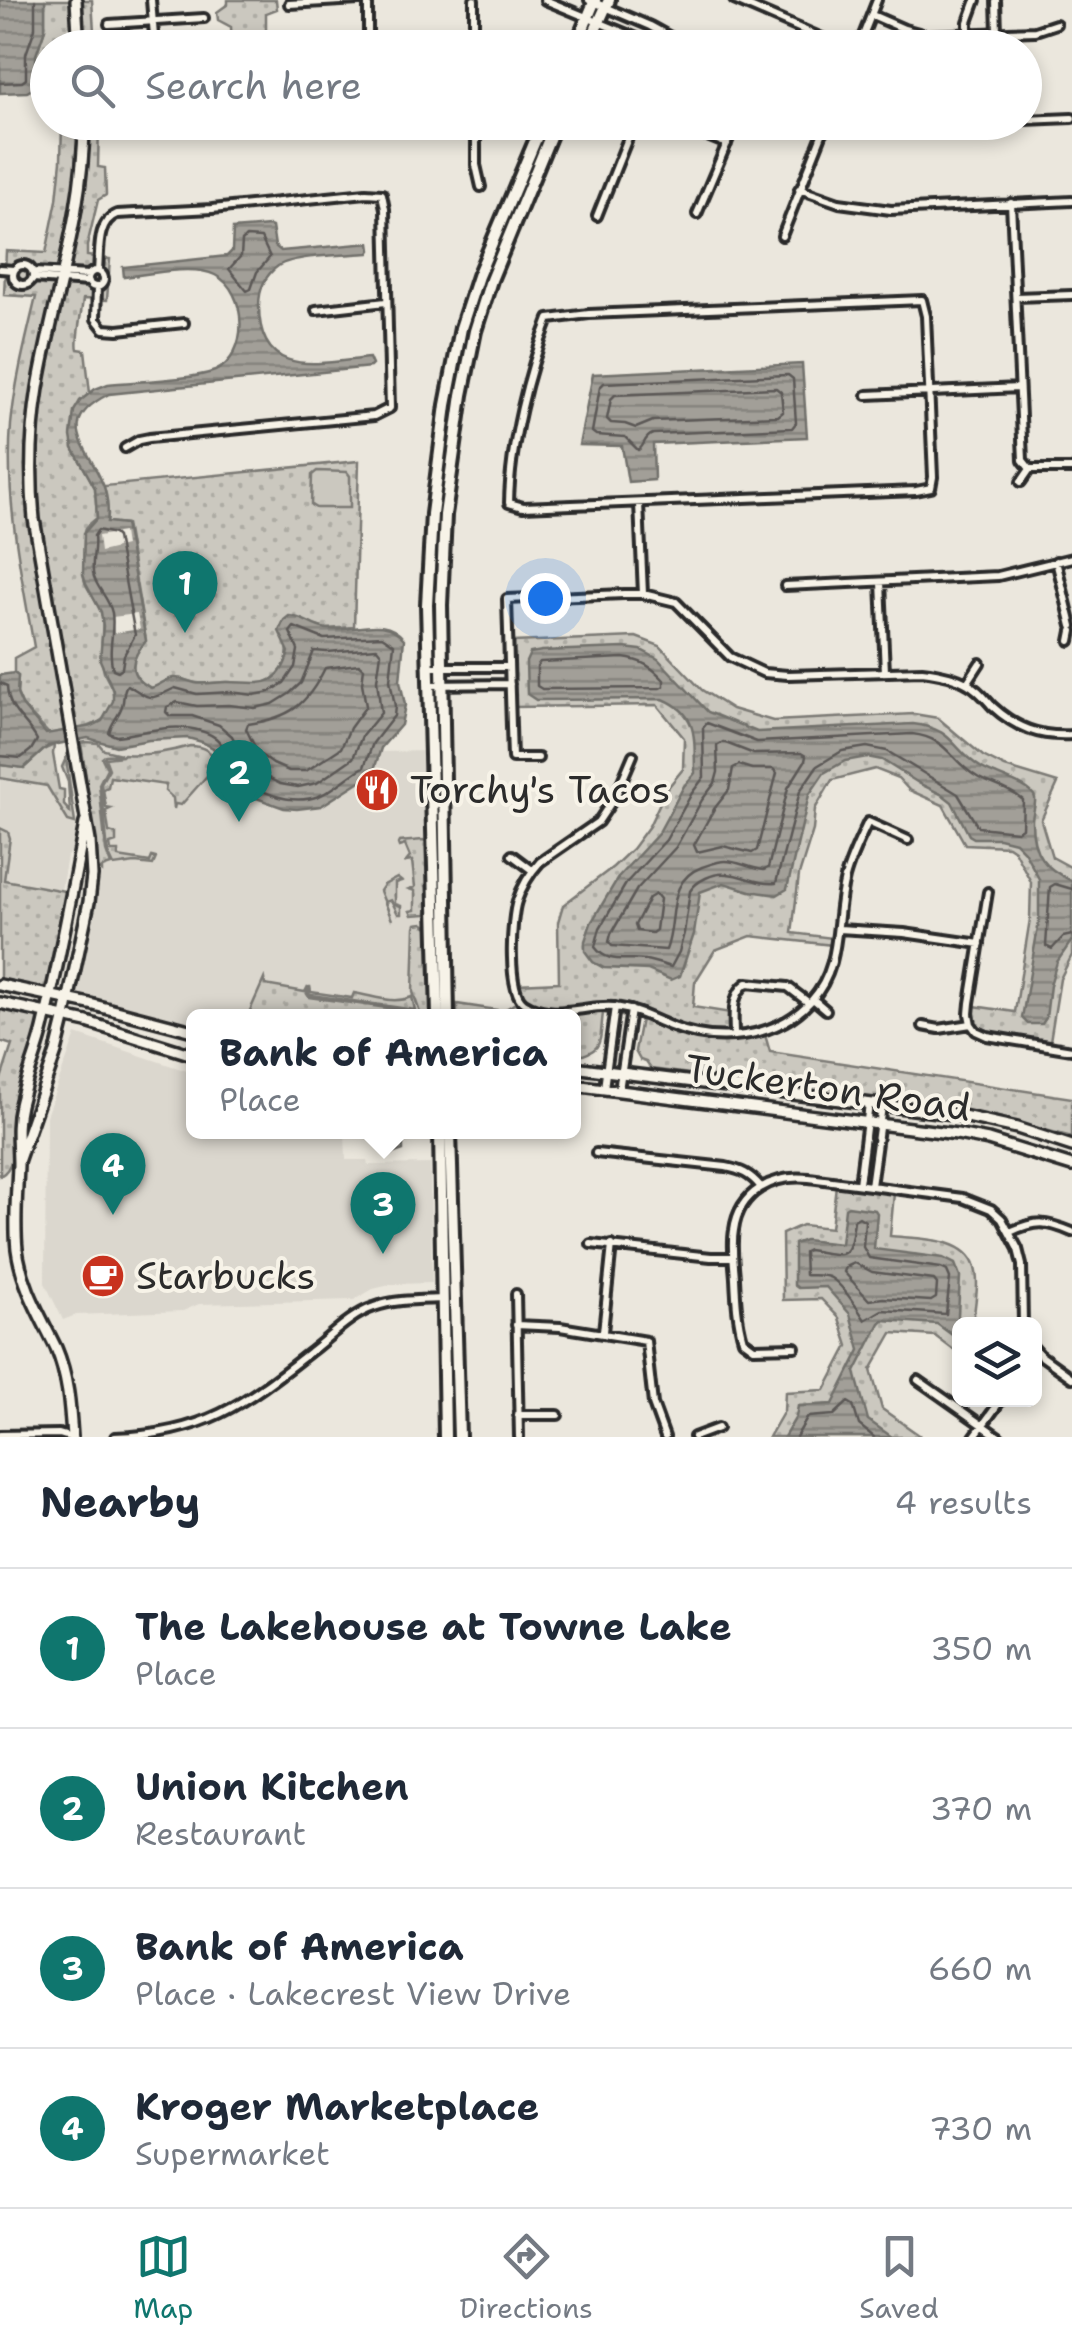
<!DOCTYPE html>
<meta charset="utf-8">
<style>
body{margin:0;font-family:"Shantell Sans",sans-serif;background:#f6f6f7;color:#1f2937}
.controls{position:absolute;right:30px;bottom:30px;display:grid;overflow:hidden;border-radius:15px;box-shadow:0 5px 15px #0003}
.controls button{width:90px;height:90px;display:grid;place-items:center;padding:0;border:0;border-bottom:2px solid #e0e1e3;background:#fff;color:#1f2937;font:50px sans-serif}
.you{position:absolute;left:545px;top:598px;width:35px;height:35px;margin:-25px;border:8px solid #fff;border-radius:50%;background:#1a73e8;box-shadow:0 0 0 15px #1a73e833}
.badge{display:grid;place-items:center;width:65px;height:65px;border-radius:50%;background:#0f766e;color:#fff;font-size:32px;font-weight:700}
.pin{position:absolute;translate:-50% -82px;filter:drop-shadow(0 2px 5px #0008)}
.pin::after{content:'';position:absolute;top:52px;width:35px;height:30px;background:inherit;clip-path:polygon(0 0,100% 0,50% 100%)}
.popup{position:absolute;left:186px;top:1009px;width:395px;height:130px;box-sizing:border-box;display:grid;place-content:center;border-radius:15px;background:#fff;filter:drop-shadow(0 2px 8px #0005);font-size:32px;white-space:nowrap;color:#747a83}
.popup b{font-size:38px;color:#1f2937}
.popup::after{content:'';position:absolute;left:50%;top:100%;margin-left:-20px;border:20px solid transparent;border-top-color:#fff}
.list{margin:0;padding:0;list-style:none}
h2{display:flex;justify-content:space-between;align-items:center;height:130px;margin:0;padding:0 40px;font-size:42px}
h2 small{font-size:32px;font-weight:400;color:#747a83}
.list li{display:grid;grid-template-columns:65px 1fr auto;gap:30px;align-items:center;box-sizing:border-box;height:160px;padding:0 40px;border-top:2px solid #e0e1e3}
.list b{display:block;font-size:38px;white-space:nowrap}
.list p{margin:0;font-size:32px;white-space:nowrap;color:#747a83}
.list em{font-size:32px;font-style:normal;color:#747a83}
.icon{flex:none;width:55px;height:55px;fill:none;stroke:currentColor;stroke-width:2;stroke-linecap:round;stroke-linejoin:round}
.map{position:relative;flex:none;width:1072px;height:1437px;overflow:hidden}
.search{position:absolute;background:#fff;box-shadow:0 5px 15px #0003;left:30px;right:30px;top:30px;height:110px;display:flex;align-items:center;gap:25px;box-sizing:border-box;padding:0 35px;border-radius:55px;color:#747a83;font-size:38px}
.sheet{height:770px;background:#fff}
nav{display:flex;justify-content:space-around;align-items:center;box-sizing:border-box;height:140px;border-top:2px solid #e0e1e3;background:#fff;font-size:28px;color:#747a83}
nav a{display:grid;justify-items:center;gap:5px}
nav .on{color:#0f766e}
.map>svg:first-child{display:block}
.built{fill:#dbd7ce}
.grass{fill:url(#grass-dots);stroke:#7b7a75;stroke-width:2.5}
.garden{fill:#cbc8bf;stroke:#7b7a75;stroke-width:2.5}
.water{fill:url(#water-rules);stroke:#72716c;stroke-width:2.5}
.pier{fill:#ebe7dd}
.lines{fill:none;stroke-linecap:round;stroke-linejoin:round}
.shore{stroke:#5b5957;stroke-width:2.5}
.street-casing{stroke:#2b2b2b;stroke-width:14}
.secondary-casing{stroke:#2b2b2b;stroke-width:16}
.primary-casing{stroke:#2b2b2b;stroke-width:18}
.street{stroke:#f7f3e8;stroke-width:6}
.secondary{stroke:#f7f3e8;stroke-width:9}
.primary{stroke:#f7f3e8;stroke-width:10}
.labels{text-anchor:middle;stroke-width:8;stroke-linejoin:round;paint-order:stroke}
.poi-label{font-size:38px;fill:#2b2b2b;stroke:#f7f3e8;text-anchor:start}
.street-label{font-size:38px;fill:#2b2b2b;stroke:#f7f3e8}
</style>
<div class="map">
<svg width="1072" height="1437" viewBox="0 0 1072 1437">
<defs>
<pattern id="grass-dots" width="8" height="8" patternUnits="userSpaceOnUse" patternTransform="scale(2.5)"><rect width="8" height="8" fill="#cbc8bf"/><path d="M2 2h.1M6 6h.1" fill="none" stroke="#aeaca4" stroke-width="1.8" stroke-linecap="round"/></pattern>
<pattern id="water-rules" width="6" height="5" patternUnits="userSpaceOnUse" patternTransform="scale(2.5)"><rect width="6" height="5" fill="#a29f98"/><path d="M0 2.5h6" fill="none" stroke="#84827c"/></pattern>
</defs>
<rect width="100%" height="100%" fill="#ebe7dd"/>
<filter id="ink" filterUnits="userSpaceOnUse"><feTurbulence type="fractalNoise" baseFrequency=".01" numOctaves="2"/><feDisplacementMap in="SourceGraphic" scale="20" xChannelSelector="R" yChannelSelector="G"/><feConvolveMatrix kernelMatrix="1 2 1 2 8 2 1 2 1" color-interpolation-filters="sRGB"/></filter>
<g filter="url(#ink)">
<!-- built -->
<path class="built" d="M187,738L208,745L219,758L226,774L256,798L272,805L297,810L326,804L370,776L375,769L380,752L429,751L432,907L431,1016H193V1026L85,998L77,993L75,986L95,885L96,865L95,842L80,740L94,739L116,746L149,740Z
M0,778L47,786L68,821L75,823L74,849L67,856L61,890L4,880L10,838L8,832L0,828Z
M76,1034L193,1073V1132H345L346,1160H367L368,1165L430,1164L432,1283L394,1284L373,1289L354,1300L199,1304L183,1311L76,1315L63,1320L45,1283L46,1116Z"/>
<!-- grass -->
<path class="grass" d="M45,0H92L95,47L48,48L47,88L37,81L36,55L45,29Z
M228,0H276L277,9L266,13V47H232L231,27L218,20L217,12L228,4Z
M62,123H99L98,167L105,168L106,195L98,200L87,246V256L110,259L107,300L83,299C82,311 75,341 78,349L85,350L90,393L80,401L73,448L95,488L97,518C93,521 89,524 86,528C83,533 83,577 85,582C90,595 100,603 102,617C104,635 98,653 104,672C106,679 112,685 113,693C120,728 71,730 49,734L22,705L17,693L18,676L14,673V658L34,647C21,573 5,500 11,425C15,382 26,339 36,297L4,295L6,251L46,253L57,200L61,161Z
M359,461L354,627L326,629L316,626L287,645C291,667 272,686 251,685C243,685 235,682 228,682C217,682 206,684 197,683C193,683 186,680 182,679C169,677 157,692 146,686C125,675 134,653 146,640L126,524L107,522L108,514L104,486Z
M636,637L660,646L702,690L732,709L773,721L914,714L938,718L983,756L1005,767L1058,783L1041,820L1052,857L1072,868V955L1060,979L1050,1041C1034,1038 984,1035 976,1023C972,1017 974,1013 974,1006L1015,1012L1030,919L1031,882L1014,850L1008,846L965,844L943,805L909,790L898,778L875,769L832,780L815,809L813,830L799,875L792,933L833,938V945L751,936L715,950L695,982L693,1007L731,1013L729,1041L765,1035L770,1052L1072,1098V1137L988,1115L944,1107L651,1069L646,1062L640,1060L635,1051L641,1019L603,1013C599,1043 605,1050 573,1058V1016H457V1004L503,1011L523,998L518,984L559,982L558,922L563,905L613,867L632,849L649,826L666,790L683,769L684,738L657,705L514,707L513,642Z
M86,742L98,743L104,750L121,754L106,755L102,758L107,768L99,784L106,851L111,865L102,868V871L96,866L95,839L81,743Z
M54,745L53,754L59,789L64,790V805L70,812L68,782L62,767L66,758L75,823L68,821L47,786L0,778V765L24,768L45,749Z
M190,746C203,746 212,751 217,763L207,766L208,770L213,769L181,805L175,804L174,809L173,798L165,791L166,785L110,777L108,787L103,789L106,807L112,808L106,811L109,832L116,834V842L110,844L111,851H118V857L150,862L152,857L156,858L153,865L135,863L114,866L108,853L101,783L109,769L105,758L122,756L124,754C146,756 169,752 190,746Z
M0,828L8,832L10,838L4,880L70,892L50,980L44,987L37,988L0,982Z
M423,840L429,843L432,907L426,914L412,915L410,911L415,910V891L409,889L415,887L412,861L406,862L410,857L405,845L399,847L398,844L399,842Z
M397,878L401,881L395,883V904L401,906V914H398L391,900L385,902L392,920L380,891L384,885Z
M423,923L432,930L430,1016H421L413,992L415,927L416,924Z
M264,979L265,985L305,992L308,986L307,994L309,997L416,1012L418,1016H252L249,1013Z
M310,986L311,992L352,998L354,993C374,996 392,1005 412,997L415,1010L311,995L309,994Z
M0,1007L35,1014L41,1024C30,1057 16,1090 13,1125C12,1142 17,1167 0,1176V1082L12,1045L0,1041Z
M836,1185L894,1193L890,1236C916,1239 966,1236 975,1268C980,1284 974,1308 973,1324H960L959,1354L935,1336L892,1333L871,1370L882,1409L919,1435L917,1437H769L784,1411L785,1392L825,1390L848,1346L839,1318L821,1299L783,1300L782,1234L802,1225L831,1228Z"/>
<!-- garden -->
<path class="garden" d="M317,471L347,472L350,476V508H316L311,505L312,475Z"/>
<!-- water -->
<path class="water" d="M0,0H45V29L36,55V87L27,92L0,93Z
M269,226L272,227L275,246L281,251L370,243L371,250L369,253C347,255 295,255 278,266C264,276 259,290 259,306C259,380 318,363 369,358L372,365L370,367L109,394C55,421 86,444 102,482C107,493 109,509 107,522L125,524L146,641C130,659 126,675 151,688C158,686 165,680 173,678C181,677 188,682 195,683C204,685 217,682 227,682C258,682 278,692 289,652L279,631L284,620L289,616C303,616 313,628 327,629C354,633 384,614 404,639L400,681L405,705L401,725L381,748L373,773L321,806L297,809L284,808L256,798L230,778L213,748L202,742L188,738L149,740L116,746L88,738L48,746L24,768L0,765V675L14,673L18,676L17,694L22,705L46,734L92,726L102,721L113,701V690L100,660L103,626L101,612L86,584L83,574L84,533L97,518L95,488L73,448L71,436L74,411L80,401L95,389L108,384C135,381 192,380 215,371C250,356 248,291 215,275C194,264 148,274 124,277L123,267L227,256L232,251L233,229Z
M802,364L807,437L653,444L654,480L628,482L622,446L579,445L593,374Z
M624,648L641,650L658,659L708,712L757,732L913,724C956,729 951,750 982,768C995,776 1032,785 1035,798C1036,805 1032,814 1032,821C1032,854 1044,868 1072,881V940L1057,962L1050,985L1046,1018L1042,1024H1028L1022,1018L1039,922V879L1024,851L1015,842L999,838H974L969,835L952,802L943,795L920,784L882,760L867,757L845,761L824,773L809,795L787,889L777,895L750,891L724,883L700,892L694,934L680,976L671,980L648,970L604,968L593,962L585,951V941L591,923L619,876L658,834L684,786L695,773C694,738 699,714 663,699L536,700L527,694L526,662L530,653L542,651Z
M384,1132H401L403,1135V1150L389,1155L383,1149Z
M848,1206L875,1210L877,1213L874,1249L943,1258L955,1264L960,1277L957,1334L952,1335L937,1324L883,1320L880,1323L855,1372L868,1420L892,1437H784L796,1417L798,1406L833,1404L860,1350L850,1314L826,1287L798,1288L794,1285V1244L805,1240L841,1244L845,1208Z"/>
<!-- pier -->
<path class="pier" d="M123,532L125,546L100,552L98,536Z
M137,614L140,629L114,633L112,617Z"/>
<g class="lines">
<!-- shore -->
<path class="shore" d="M0,83L22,82L26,79V54L35,28V0
M246,237L261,238L270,257L257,272L251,289L247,291L229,269L241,256L242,241Z
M788,375L793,379L796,423L792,428L653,434C643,437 645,447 638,450L625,437L596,435L592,432L600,387L604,383Z
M776,388L781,392L783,412L778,416L653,421L636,428L625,424L611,423L607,419L611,399L615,395Z
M98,530L114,534L117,537L135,635L124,655L122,668L118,671L113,669C107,650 115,632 112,613C109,598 98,590 94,577C90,566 96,549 94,536Z
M294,627L324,639L382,636L394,644L390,680L395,706L394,716L373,743L364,767C349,775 336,789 319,796C291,806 253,793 236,769C223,751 225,738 201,731C173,722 144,733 116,736L109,733C111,723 119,716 122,706C125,697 122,692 127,685C152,698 145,703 175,688L197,694L230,692L254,695L270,692L284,683L295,667L298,650L290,632Z
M377,648L381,653L377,680L381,713L362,736L353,758L317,783L298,787L280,784L257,772L245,761L232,736L219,725L192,716H170L166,712L167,707L177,702L197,706L229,705L255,708L273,704L289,694L301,683L314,651L327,652Z
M623,658C642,660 652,667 664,680V686L660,688L542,689L537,686V666L540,662Z
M359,664L364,668L362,683L366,706L350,728L341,748L306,771H289L273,764L258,753L246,729L248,724C290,718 307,705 325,668Z
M0,683L7,686C8,713 26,719 37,740L31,750L21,758L0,756
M707,723L757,742L912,734C949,738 950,762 979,778C993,785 1011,789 1023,800L1022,828L1017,831L978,827L958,794L887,751L867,747L842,751L817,766L800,791L776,883C757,885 744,875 727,874C714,872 696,881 690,891L684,933L679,952L671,967C663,965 654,961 645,960C626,957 608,965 595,947L600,928L627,882L666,840L692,793L704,777L703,728Z
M723,742L754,754L801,753L806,756L805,761L788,788L768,868L764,870C751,869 738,861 725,861C717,861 709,865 702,867C665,881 678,919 666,950L612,946L609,942L611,934L637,889L676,847L702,800L715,783L718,772L717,746Z
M739,765L752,769H773L777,773L757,850L752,853L723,846L697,852L694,845L714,809L729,790L733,768Z
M1072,889L1055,884L1050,887L1046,946L1052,949L1063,937L1072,935
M656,894L660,899L656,930L652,933L637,931L635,925L649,898Z
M859,1217L865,1221L863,1247L869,1258L941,1268L947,1271L950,1278L946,1314L882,1310L865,1320C858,1309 843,1285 831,1278C824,1274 812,1276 805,1275L804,1252L808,1250C847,1256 849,1262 854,1220Z
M855,1263L872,1272L934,1280L937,1284L936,1298L931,1301L883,1298L869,1300L844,1272L846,1267Z
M796,1437L808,1417L834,1415L848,1402L853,1405L859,1425L874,1437"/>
<!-- street casing -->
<g class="street-casing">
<path id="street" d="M151,0L155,48
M474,0V48
M545,0L661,48
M589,0L650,26L690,48
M734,0L845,48
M996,0L997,32
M289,4L359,0
M872,15L904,29L926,35L1035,31L1056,24
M109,24L204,18
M968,34V22L976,0
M368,48V0
M858,48L877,0
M1024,120L1072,118
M476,122V165L481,187
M673,122L727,144
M872,122L888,125L953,122
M799,189L839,203L891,210L1072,201
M1011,203L1023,460L1030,469
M697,214L736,122
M597,216L632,128L637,122
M782,236L827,122
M13 275a10 10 0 1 1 20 0a10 10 0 1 1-20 0Z
M0,269L14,270
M98,271C100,251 96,222 117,214L212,209L366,193L382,194L385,209L390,408L374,416L149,438L139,440L125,448
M88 279a8 8 0 1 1 16 0a8 8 0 1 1-16 0Z
M34,272L89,275
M33,278L89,282
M97,287L96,319L104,329L118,330L184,323
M1016,297L1072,295
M922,300L926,316L933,477L931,488L916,491L523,507L509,503C510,446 528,372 549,319L589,314Z
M316,310L386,302
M867,395L1019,388
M1030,469H1072
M1021,482L1030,469
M639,503L643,594
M1056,561L1072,626
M881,582L885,672
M785,586L998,576L1072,558
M1070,641L1072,631
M429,667H509
M967,683L980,663
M430,685L510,684
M633,755L616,795L598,822L540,862C530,873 522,886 517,901C511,919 507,992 524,1003C551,1021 584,1005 613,1007C634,1009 651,1018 670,1026C717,1045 776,1039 811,1001C843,966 834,921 845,878C850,859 859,841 868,822L908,840
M538,758H512L507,599L624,594H643L676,602L730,657L764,673L788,675L922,671C938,673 955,676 968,684C978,689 985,698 992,706C1016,728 1039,737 1072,735
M512,855L532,870
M839,929L904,933L980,944
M813,999L826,1010
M971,1024L969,1014L970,1003L988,892
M971,1024L976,1031L987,1036L1072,1050
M923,1026L939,1029L971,1024
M734,1036C734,1017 730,995 747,983L788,987L809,1003
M604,1088L615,1007
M619,1090L631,1010
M596,1153L726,1167C741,1170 750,1174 760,1186
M859,1184L869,1104
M871,1186L882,1106
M1010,1232C1036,1220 1046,1221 1072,1232
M591,1244L711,1257H733
M516,1294L519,1437
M516,1325L560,1327L646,1341L653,1404L665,1437
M603,1332L612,1245
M795,1347L754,1348L743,1340C737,1320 736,1299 735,1278C734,1262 731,1246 734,1230C739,1192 773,1174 809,1178L963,1198L991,1209L1002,1219L1018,1249L1022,1265L1023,1324
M1034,1348L1040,1355L1072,1378
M918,1380L999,1437
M518,1415H558
M0,1435L59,1434L69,1437
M115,1437C204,1434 243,1405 310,1352C330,1337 350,1315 374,1307C395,1299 420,1300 443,1299
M694,1437L718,1428
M974,1437L1001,1400"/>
</g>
<!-- secondary casing -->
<g class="secondary-casing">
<path id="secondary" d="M76,0L79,48
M0,985L90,1004L193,1031
M0,1003L87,1022L193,1055
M573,1067L954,1114L1017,1128L1072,1146
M573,1085L957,1134L988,1140L1072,1166
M18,1162L56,1052L65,1016L89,902L92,876L90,841L34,519C30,476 31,431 38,388C53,299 84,214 84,122
M72,1437C70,1406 68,1376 56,1348C40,1315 22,1286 17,1249C14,1221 17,1193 18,1165C18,1144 15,1126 20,1105C26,1078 38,1052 44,1025C60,958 72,891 85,823"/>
</g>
<!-- primary casing -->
<g class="primary-casing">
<path id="primary" d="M575,48L595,0
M587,48L609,0
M438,1016L427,605L432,514L446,405L461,328L478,276L543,122
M448,1016L441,605L445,515L462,395L475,331L491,280L556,122
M440,1132L445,1437
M450,1132L459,1437"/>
</g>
<!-- street -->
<use href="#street" class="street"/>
<!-- secondary -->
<use href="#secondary" class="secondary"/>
<!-- primary -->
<use href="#primary" class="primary"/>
</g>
</g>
<!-- icons -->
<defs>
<g id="restaurant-disc" transform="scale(2.25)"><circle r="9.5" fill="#c8321e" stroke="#f7f3e8"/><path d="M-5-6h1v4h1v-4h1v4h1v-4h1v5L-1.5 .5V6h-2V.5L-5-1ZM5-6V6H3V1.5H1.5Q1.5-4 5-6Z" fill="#fff"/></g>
<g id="cafe-disc" transform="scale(2.25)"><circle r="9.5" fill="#c8321e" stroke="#f7f3e8"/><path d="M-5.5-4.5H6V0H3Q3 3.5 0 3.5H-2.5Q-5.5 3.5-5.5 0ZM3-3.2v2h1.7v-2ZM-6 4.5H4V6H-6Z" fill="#fff"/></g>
</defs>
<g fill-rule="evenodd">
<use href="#restaurant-disc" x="377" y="790"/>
<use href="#cafe-disc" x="103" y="1276"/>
</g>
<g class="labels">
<!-- poi labels -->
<g class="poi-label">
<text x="410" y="803">Torchy's Tacos</text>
<text x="136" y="1289">Starbucks</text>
</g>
<!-- street labels -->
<g class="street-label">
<text transform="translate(828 1088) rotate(8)" y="13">Tuckerton Road</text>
</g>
</g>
</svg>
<div class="controls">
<button><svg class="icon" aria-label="layers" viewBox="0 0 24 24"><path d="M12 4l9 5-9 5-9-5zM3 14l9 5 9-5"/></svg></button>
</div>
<div class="you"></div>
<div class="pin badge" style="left:185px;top:633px">1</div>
<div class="pin badge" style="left:239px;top:822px">2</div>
<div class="pin badge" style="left:383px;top:1254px">3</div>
<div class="popup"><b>Bank of America</b>Place</div>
<div class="pin badge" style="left:113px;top:1215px">4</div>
<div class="search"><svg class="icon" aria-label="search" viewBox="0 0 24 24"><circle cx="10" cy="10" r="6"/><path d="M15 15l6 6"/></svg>Search here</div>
</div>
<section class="sheet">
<h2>Nearby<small>4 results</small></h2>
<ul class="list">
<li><span class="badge">1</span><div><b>The Lakehouse at Towne Lake</b><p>Place</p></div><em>350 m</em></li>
<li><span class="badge">2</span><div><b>Union Kitchen</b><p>Restaurant</p></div><em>370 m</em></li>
<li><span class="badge">3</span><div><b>Bank of America</b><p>Place · Lakecrest View Drive</p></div><em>660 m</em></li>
<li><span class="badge">4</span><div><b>Kroger Marketplace</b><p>Supermarket</p></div><em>730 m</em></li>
</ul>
</section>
<nav>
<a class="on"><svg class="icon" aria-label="map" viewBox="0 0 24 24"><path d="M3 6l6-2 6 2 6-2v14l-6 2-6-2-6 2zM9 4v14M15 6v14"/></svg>Map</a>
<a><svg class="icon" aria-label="directions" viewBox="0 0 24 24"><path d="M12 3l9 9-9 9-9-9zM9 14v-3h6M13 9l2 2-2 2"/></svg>Directions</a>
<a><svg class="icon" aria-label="saved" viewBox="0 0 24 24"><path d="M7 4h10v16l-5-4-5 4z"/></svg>Saved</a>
</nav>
